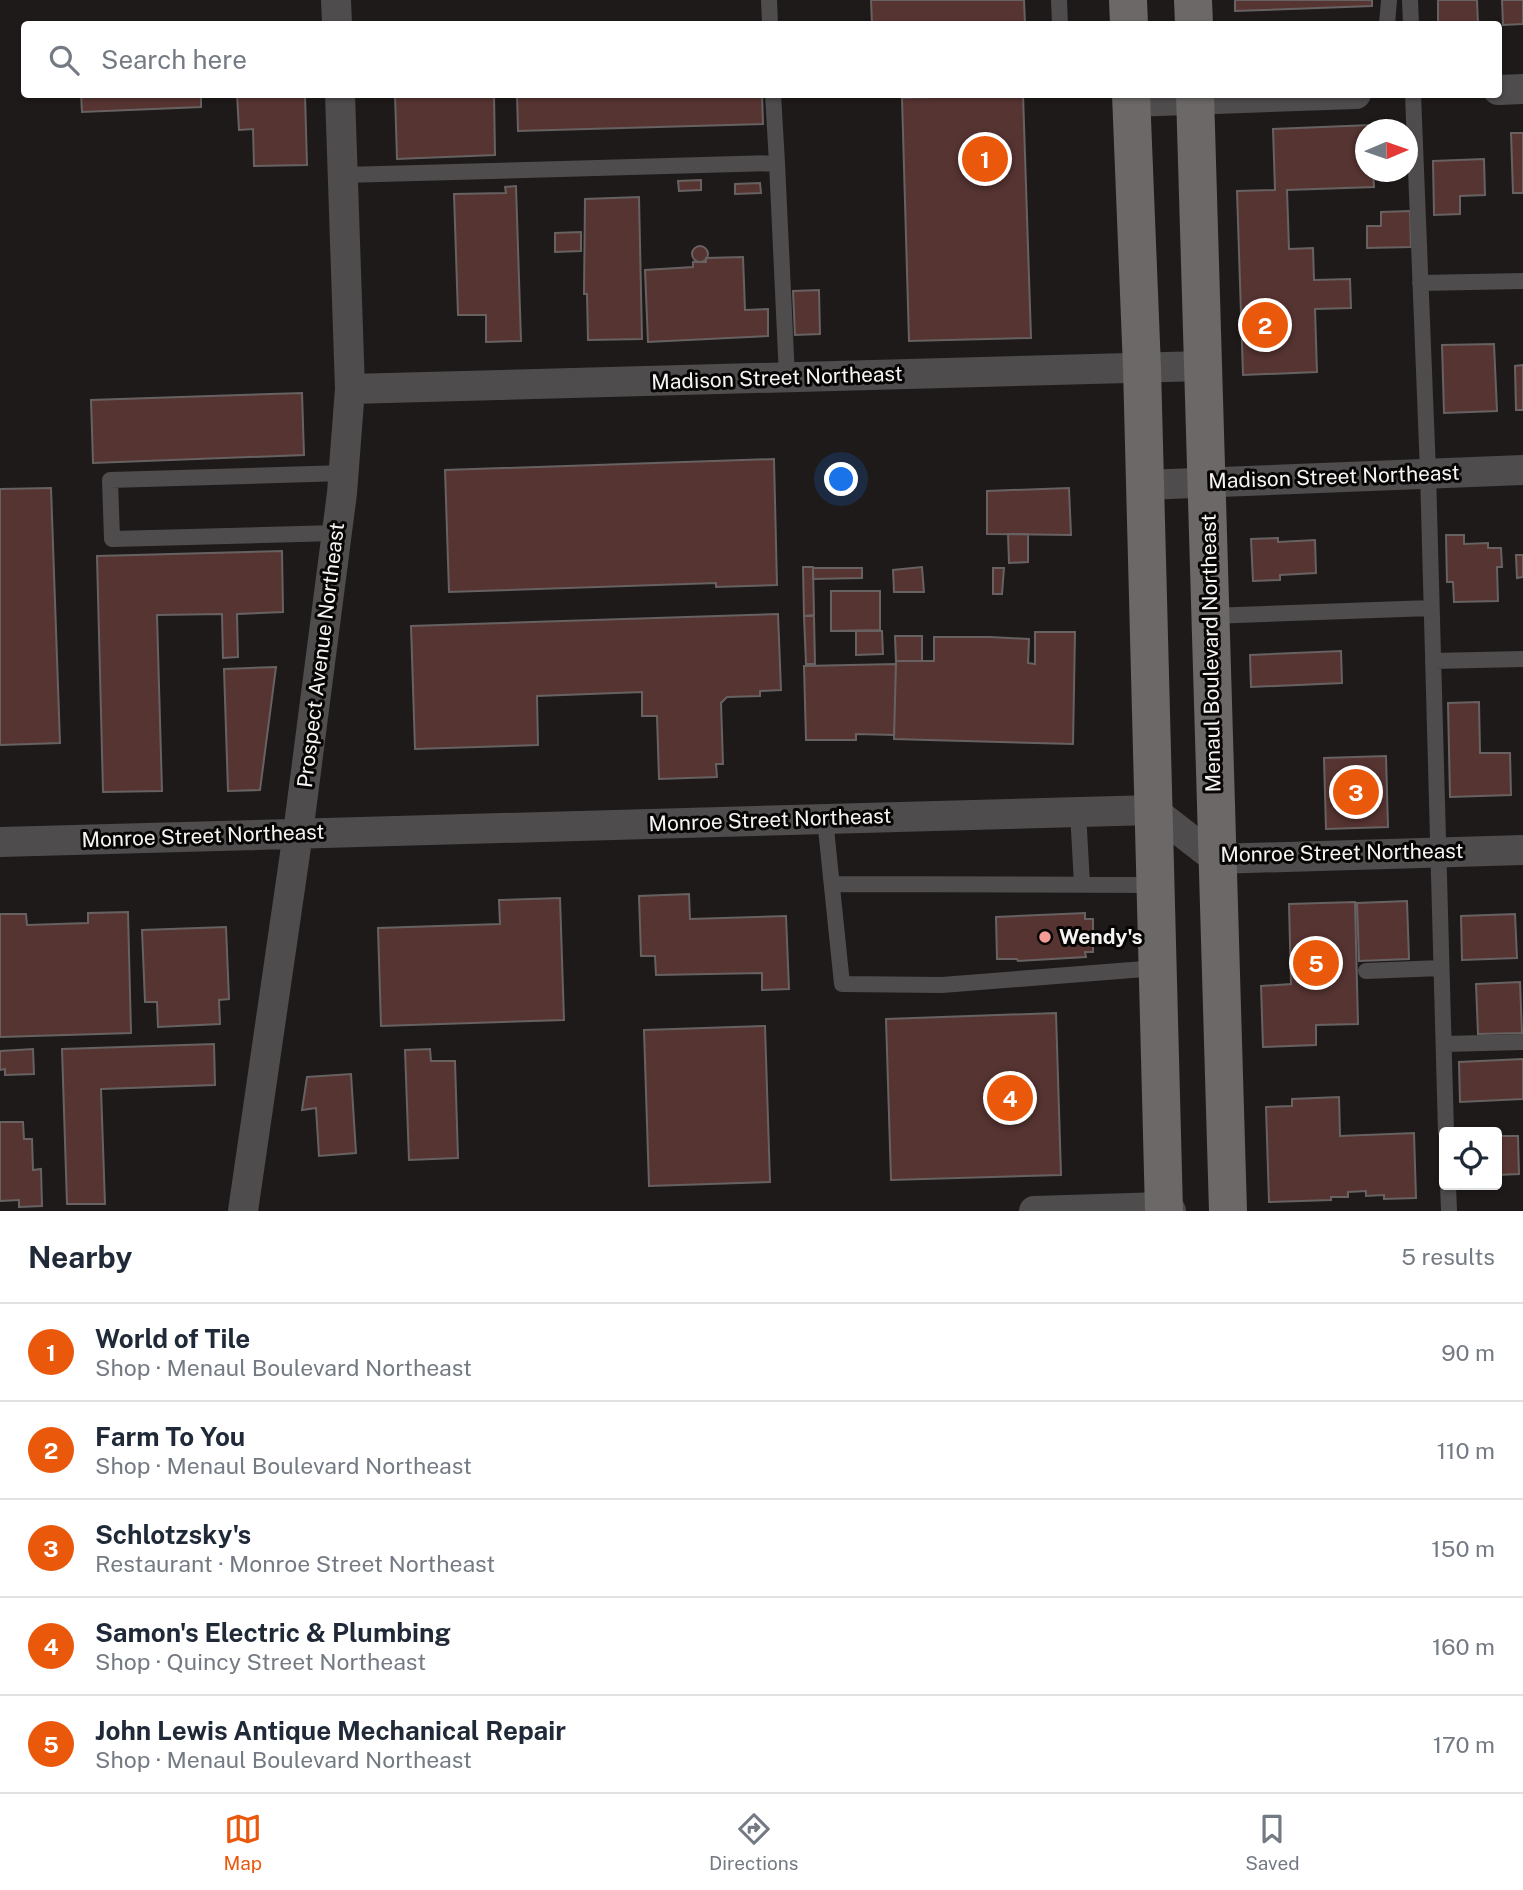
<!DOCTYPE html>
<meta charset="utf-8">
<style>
body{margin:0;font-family:"Public Sans",sans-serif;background:#f2f2f3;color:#1f2937}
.controls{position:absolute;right:21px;bottom:21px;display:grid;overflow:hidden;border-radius:7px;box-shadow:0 2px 5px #0004}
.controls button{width:63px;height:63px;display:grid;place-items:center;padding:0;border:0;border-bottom:2px solid #e0e1e3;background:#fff;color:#1f2937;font:35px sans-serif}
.compass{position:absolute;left:1355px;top:119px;width:63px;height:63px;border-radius:50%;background:#fff;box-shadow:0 2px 5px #0004;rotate:88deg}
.you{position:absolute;left:842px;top:480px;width:24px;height:24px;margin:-18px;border:5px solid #fff;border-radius:50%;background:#1a73e8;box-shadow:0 0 0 10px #1a73e833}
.badge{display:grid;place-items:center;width:46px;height:46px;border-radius:50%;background:#ea580c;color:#fff;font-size:23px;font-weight:700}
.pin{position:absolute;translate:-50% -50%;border:4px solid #fff;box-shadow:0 2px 7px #0006}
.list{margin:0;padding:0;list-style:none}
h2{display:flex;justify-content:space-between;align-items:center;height:91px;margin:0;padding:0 28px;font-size:30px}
h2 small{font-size:23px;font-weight:400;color:#747a83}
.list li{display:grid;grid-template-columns:46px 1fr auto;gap:21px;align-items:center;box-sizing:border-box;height:98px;padding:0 28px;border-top:2px solid #e0e1e3}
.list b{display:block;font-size:26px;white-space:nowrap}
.list p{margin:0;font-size:23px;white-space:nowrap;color:#747a83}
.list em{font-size:23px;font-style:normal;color:#747a83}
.icon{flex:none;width:38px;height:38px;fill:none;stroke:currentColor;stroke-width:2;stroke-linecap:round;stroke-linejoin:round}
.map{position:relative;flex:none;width:1523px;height:1211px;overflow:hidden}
.search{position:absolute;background:#fff;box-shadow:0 2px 5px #0004;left:21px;right:21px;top:21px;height:77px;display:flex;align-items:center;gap:18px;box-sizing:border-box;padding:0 24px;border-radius:7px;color:#747a83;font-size:26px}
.sheet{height:581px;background:#fff}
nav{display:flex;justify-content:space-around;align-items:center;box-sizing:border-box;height:98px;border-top:2px solid #e0e1e3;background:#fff;font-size:19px;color:#747a83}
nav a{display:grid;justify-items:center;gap:4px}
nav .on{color:#ea580c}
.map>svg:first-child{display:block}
.building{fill:#563432;stroke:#676261;stroke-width:2}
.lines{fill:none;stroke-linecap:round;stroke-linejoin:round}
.lane{stroke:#4e4c4c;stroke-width:16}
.street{stroke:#4e4c4c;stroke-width:30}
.secondary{stroke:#6b6867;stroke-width:38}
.poi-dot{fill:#f59b96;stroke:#070605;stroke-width:2.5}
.labels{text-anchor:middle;stroke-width:6;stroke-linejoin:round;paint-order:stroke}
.street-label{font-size:21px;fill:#f6f3f3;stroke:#070605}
.poi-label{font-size:21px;font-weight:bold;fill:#f6f3f3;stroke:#070605;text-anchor:start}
</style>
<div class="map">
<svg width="1523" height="1211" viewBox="0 0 1523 1211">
<rect width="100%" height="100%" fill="#1e1a19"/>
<!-- building -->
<path class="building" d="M871,0H1024L1025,24H872Z
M1235,0H1372V6L1235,11Z
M1438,0H1477L1478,24H1438Z
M1502,0H1523V24L1503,25Z
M81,94H201V107L82,112Z
M237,94H305L307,165L254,166L253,129L239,130Z
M395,94H494L495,155L397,159Z
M517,94H762L763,124L518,131Z
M1023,94L1031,338L909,341L902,98Z
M1371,125L1372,130H1366V172H1373L1374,187L1287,190L1289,249L1313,248L1314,280L1350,279L1351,308L1315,309L1317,372L1243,375L1237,191L1275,190L1273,129Z
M1511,133H1523V193H1513Z
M1484,159L1485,195L1460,196V214L1434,215L1433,161Z
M701,180V190L679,191L678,181Z
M760,183L761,193L735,194V184Z
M516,186L521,341L486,342V315H458L454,194L506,193L505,187Z
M639,197L642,339L588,340L587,294H584L585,199Z
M1410,211L1411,247L1367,248V226H1381V212Z
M581,232V251L555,252V233Z
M692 254a8 8 0 1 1 16 0a8 8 0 1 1-16 0Z
M743,257L745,310L768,309V336L648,342L645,270L693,267V262H706V258Z
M819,290L820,334L795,335L793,291Z
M1494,344L1497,411L1444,413L1442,345Z
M1523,365V410H1516L1515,366Z
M302,393L304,455L93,463L91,400Z
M774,459L777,585L716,587V583L449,592L445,470Z
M51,488L60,743L0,745V489Z
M1069,488L1071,535L987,534V491Z
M1008,534H1028V562L1009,563Z
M1446,535H1464V544L1488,543V548H1501L1502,567H1497L1498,601L1454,602L1453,582H1447Z
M1278,538V542L1315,540L1316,573L1280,575V580L1253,581L1251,539Z
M282,551L283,612L237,614L238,657L223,658L222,614L157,615L162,791L103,792L97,556Z
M1516,555H1523V577L1517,578Z
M803,567H813L814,615L804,616Z
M922,567L924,592H894L893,570Z
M813,568H862V578L813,579Z
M993,568H1004L1002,594H993Z
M831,591H880V630L831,631Z
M778,614L781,690L760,691V696L727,697L721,703L723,764H716L717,777L659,779L657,716H642V692L537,696L538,745L415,749L411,626Z
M804,616H814L815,664H806Z
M856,631H882L883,654L856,655Z
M1035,632H1075L1073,744L894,739L896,661H934V637H990L1029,639L1028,663L1035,664Z
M895,636H922V661H896Z
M1341,651L1342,683L1251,687L1250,655Z
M896,664L894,735L856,734V740H806L804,666Z
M276,667L260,790L228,791L224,669Z
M1479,702L1480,753H1510L1511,795L1450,797L1448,703Z
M1386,756L1388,827L1326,829L1324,758Z
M689,894L690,919L786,916L789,989L762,990V973L656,975L655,956H641L639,896Z
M560,898L564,1020L381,1026L378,928L500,924L499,900Z
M1407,901L1409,959L1359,961L1357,903Z
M1355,902L1358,1024L1316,1025V1045L1263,1047L1261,986L1291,984L1289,904Z
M128,912L131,1033L0,1037V914H26L27,925L88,923V913Z
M1085,913V919H1093V952H1085L1086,957L1018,961L1017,959H997L996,917Z
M1515,914L1517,958L1462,960L1461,916Z
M226,927L229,999L219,1000L220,1024L158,1027L157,1002H145L142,930Z
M1520,982L1522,1033L1478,1034L1476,984Z
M1056,1013L1061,1175L891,1180L886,1019Z
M765,1026L770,1182L649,1186L644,1030Z
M214,1044L215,1085L101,1089L105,1204H67L62,1049Z
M33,1049L34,1074L5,1075V1069L0,1070V1051Z
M430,1049L431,1061H455L458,1158L409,1160L405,1050Z
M1523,1059V1099L1460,1102L1459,1062Z
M351,1074L356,1153L319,1156L316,1108L302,1110L307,1077Z
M1339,1097L1340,1136L1414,1133L1416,1198L1384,1199V1195L1366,1196V1191L1348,1192V1197H1331V1200L1269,1202L1266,1107L1292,1106V1099Z
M0,1122H23L24,1139H32L33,1170L41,1169L42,1206L19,1207V1200L0,1201Z
M1497,1136H1518L1519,1174L1497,1175Z"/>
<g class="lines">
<!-- lane -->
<path class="lane" d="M769,0L770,24
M1059,0L1060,24
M1410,0L1411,24
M1387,24L1389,0
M773,94L777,163
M1413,94L1428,472L1446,1132
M343,175L777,163L787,377
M1420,283L1523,281
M337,533L112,539L110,480L344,473
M1210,616L1431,608
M1433,661L1523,659
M1078,812L1082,884
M825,819L842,984L942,985L1157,968
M833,884L1155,885
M1366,971L1441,968
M1444,1044L1523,1042
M1448,1185L1449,1211"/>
<!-- street -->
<path class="street" d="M336,0L337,24
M1498,90L1523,89
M1131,102L1356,94
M350,389L1204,366
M1144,485L1523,470
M0,842L1153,810L1216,859L1523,850
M243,1211L298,833L342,493L350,389L340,94
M1034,1211L1163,1207L1171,1211"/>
<!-- secondary -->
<path class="secondary" d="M1128,0L1129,24
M1193,0L1194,24
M1131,94L1142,368L1164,1211
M1195,94L1228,1211"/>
</g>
<!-- markers -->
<circle class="poi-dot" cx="1045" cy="937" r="7"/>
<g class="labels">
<!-- street labels -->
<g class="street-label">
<text transform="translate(777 378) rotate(-2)" y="7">Madison Street Northeast</text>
<text transform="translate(1334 477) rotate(-2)" y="7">Madison Street Northeast</text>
<text transform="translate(1211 653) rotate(-91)" y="7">Menaul Boulevard Northeast</text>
<text transform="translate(321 655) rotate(-83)" y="7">Prospect Avenue Northeast</text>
<text transform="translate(770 820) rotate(-2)" y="7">Monroe Street Northeast</text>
<text transform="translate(203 836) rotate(-2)" y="7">Monroe Street Northeast</text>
<text transform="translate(1342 853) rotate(-1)" y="7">Monroe Street Northeast</text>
</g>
<!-- poi labels -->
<g class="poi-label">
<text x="1059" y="944">Wendy's</text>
</g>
</g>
</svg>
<div class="controls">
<button><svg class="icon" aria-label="locate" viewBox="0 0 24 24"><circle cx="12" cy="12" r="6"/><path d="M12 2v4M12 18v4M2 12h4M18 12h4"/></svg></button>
</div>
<svg class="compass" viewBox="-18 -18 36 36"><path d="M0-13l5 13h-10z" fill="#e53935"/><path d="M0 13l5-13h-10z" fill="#747a83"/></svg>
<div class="you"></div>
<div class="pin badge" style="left:985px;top:159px">1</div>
<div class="pin badge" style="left:1265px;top:325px">2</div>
<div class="pin badge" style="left:1356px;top:792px">3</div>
<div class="pin badge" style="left:1010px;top:1098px">4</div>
<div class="pin badge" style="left:1316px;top:963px">5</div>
<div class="search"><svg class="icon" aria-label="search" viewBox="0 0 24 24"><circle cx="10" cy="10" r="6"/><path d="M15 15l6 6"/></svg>Search here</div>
</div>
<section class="sheet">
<h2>Nearby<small>5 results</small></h2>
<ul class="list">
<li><span class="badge">1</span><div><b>World of Tile</b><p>Shop · Menaul Boulevard Northeast</p></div><em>90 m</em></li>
<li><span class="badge">2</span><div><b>Farm To You</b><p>Shop · Menaul Boulevard Northeast</p></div><em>110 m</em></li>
<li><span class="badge">3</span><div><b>Schlotzsky's</b><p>Restaurant · Monroe Street Northeast</p></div><em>150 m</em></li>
<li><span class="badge">4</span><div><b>Samon's Electric &amp; Plumbing</b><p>Shop · Quincy Street Northeast</p></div><em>160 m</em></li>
<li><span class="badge">5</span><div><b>John Lewis Antique Mechanical Repair</b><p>Shop · Menaul Boulevard Northeast</p></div><em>170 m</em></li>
</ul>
</section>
<nav>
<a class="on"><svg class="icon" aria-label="map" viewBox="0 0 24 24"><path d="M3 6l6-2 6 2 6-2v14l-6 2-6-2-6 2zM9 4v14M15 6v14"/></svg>Map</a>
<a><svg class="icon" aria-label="directions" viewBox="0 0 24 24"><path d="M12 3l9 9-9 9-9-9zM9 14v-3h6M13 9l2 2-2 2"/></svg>Directions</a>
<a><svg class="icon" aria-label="saved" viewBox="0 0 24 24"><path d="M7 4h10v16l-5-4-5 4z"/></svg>Saved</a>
</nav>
